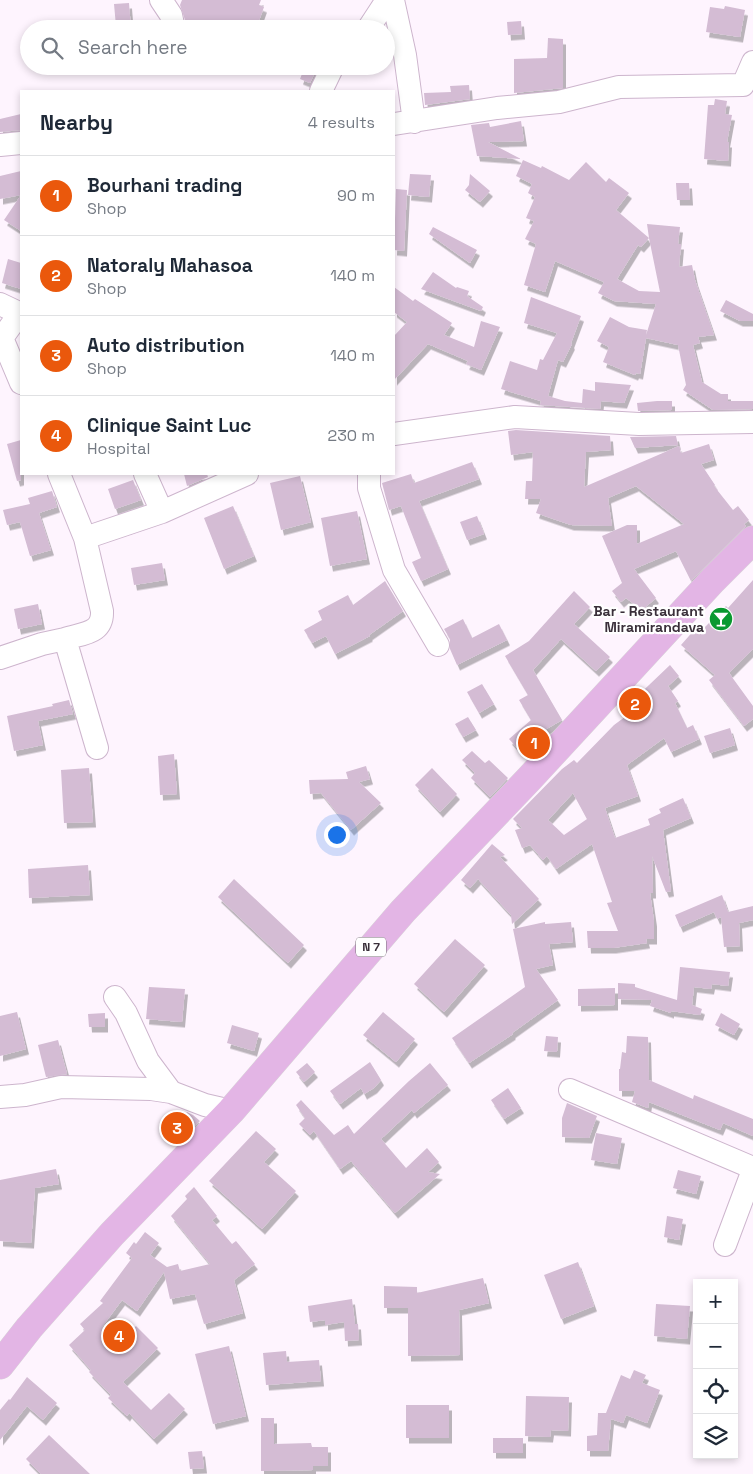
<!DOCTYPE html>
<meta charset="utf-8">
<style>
body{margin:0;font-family:"Space Grotesk",sans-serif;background:#f2f2f3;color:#1f2937}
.controls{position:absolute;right:15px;bottom:15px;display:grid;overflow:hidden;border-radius:0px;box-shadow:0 2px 8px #0003}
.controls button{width:45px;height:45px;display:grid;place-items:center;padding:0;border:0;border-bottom:1px solid #e0e1e3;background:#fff;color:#1f2937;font:25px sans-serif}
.you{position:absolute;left:336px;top:834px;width:18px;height:18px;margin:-12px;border:4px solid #fff;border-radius:50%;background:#1a73e8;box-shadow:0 0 0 8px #1a73e833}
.badge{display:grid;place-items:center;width:32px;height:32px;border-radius:50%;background:#ea580c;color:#fff;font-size:16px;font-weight:700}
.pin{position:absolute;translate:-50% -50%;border:2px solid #fff;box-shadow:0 1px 5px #0006}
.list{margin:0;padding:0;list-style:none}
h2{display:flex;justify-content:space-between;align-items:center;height:65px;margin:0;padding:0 20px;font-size:21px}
h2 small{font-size:16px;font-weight:400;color:#747a83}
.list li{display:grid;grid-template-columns:32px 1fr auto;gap:15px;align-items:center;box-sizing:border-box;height:80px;padding:0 20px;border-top:1px solid #e0e1e3}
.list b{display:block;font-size:19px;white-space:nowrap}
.list p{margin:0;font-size:16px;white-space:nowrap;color:#747a83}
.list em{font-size:16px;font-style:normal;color:#747a83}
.icon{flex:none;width:28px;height:28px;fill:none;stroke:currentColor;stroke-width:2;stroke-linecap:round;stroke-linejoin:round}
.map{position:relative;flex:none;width:753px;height:1474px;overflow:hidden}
.search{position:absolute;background:#fff;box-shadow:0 2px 8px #0003;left:20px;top:20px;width:375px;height:55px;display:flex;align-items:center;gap:12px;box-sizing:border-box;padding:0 18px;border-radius:28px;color:#747a83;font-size:19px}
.panel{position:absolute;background:#fff;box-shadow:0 2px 8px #0003;left:20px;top:90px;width:375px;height:385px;border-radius:0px}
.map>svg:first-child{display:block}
.building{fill:#d4bcd4;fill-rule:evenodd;filter:url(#shadow)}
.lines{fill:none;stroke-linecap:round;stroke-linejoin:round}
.minor-casing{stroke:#cdb5cd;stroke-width:24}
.major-casing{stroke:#d8d6d8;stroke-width:29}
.minor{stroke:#fff;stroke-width:22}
.major{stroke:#e3b5e5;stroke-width:28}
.labels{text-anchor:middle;stroke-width:4.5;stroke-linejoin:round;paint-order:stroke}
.shield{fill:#fff;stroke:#756e75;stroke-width:1}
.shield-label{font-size:12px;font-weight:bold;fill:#3a303a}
.poi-label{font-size:14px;font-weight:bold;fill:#3a303a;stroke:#fff;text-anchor:end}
</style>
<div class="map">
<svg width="753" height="1474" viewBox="0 0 753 1474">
<defs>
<filter id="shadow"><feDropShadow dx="3" dy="5.5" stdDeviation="0" flood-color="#0004"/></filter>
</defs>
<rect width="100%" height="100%" fill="#fef4fe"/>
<!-- building -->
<path class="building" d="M182,0H261L259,5L264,7L256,29H201L186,23L180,5Z
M129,3L131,29H118V26H116L114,4Z
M725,6L745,10L740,37L706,32L710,7L724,9Z
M521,21L522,34L508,35L507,22Z
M548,38L563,39V88L514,93V59L547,58Z
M305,66L317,68L310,83L300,79Z
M469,85L470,99L425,105L424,93L451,92L450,86Z
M715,99L727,101L725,114L732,115L727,142H729L728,161L704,159L708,105H714Z
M21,114V130L0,132V119Z
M521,121L524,141L488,142L521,159L477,156L471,125L489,123L490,127Z
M523,160L541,168L542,166L569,180L586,162L606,182L609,178L629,193L616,210L649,238L647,224L680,227L678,244H681L679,267L692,265L695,280L714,335L698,337L700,343L693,345L702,382L721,394H728V401H753V409L713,410L683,390L686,385L678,345L646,338L640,374L636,373L635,375L603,362L609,347L597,341L610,317L629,327L647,330L646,335L656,304L614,301L598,293L604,282L555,261L545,292L524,285L536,244L525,239L534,221L526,218L535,197L528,193L532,184L516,176ZM649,238L660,292L639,291L617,279L638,245L641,247Z
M21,171V231L4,220L21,195L0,199V176Z
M410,174L431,175L429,197L408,195Z
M470,174L490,191L480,202L465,190L469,185Z
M676,183H689L690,200H677Z
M396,189L407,190L404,251L394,250Z
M433,227L477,250L470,263L429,234Z
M8,259L21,263V289L2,283Z
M433,272L456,288L457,287L469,291L467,296L483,307L481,311L421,289Z
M394,287L413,301L415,299L452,323L444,335L474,347L481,321L500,327L481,370L466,364L468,361L428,344L394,380V336L407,322L394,312Z
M531,297L581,316L571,343L572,344L563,362L558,360L548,396L565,401L582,403L583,389L595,391V382L631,385L624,403L601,401L600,409L540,405L541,401L501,389L510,361L537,370L540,359L543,360L557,333L524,323Z
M726,300L753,314V321H740L720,311Z
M657,401H672V410L638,411L637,403Z
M516,430L610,436L611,450L586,452L584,487L679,446L681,453L709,444L714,460L701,464L715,485L714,486L733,510L738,506L749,520L744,524L746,526L691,581L676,551L634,569L656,598L642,610L626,598L621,602L612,591L622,583L602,536L627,525H637V544L684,524L636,486L608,498L612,526L571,525L536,513L541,499H525L526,481H532L533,452L511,455L508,431Z
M676,436L678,445L635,448L630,437Z
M21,440V480L17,481L7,444Z
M472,462L479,479L419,501L448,569L421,581L412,562L421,558L401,506L389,510L382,483L411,474L414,483Z
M184,474H207L208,477L187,486Z
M300,476L311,522L281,530L270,483Z
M133,480L141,500L115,509L108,489Z
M52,491L57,507L39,513L51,550L30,556L20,522L7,525L3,510L30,504L28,498Z
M233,506L254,556L224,569L204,518Z
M357,511L367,559L330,566L321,518Z
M477,516L484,534L467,540L460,522Z
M162,563L165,580L134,585L131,568Z
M753,580V649L729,673L753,706V719L744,726L709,680L715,675L681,645L696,628L700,632L726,606L728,608Z
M385,581L403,611L369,635L370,636L335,654L326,636L312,643L304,630L322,620L318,611L348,595L353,605Z
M574,591L590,607L574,624L610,657L596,671L561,639L533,670L562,720L536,735L519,750L509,739L531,720L519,700L528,695L505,656L529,641Z
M38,604L42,624L18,629L14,609Z
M463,619L472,638L499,624L507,640L457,665L450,649V639L444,629Z
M670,665L679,676L668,686L678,701L675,703L687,728L693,725L699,739L671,752L664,738L627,765L638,796L605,808L615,838L650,825L648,819L661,813L659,809L683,798L691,818L663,830L671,891L666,892L652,856L653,893H650L654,921V939H646L647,943L613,948H588L587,931H618L607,903L612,902L592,844L556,869L547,856L543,860L530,845L522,848L515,830L522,828L513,819L562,769L574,760L577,763L614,725L633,711L628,705ZM573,793L587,819L564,835L548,820Z
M482,684L494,704L479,713L467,692Z
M69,700L73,714L38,721L43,745L14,751L7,716L53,706L52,704Z
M468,717L476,730L463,737L455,724Z
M730,728L735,745L710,753L704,736Z
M472,751L485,763L489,760L508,778L490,797L471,778L475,773L462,760Z
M174,754L177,794L160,795L158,756Z
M366,766L370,779L359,782L381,803L351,830L321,793L310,794L309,780L348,779L346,772Z
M89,768L93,822L64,823L61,770Z
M432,768L457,794L440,812L415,785Z
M492,844L505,855L500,857L539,899L512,924L511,915L478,879L470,888L461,880Z
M88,865L90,895L29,898L28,869Z
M234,879L304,945L288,963L218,897Z
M722,895L728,912L753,906V920L739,923L740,946L724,947L721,917L717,919L714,912L680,927L675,915Z
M545,922V924L571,922L573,942L549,944L553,965L536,969L558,1000L512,1033L513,1034L469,1063L452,1038L525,987L513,929Z
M455,939L485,965L444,1012L414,984Z
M680,967L730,972L728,986L712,984L711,989L694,987L692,1005L702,1009L700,1015L671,1011V1013L650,1006L652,1000L618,999V983L635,984V987L677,1000Z
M149,987L185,989L182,1022L146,1019Z
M615,988V1005L578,1006V989Z
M17,1012L26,1049L0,1056V1016Z
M383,1012L415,1039L396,1062L363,1035Z
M105,1013V1027H89L88,1014Z
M721,1013L740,1024L734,1035L715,1025Z
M232,1025L259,1033L254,1051L227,1043Z
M546,1036L558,1037L557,1052L544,1051Z
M627,1036L648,1037L649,1080L693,1099L694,1095L753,1119V1136L723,1123L720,1130L649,1102L648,1108L632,1102L635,1091H619V1069H620L622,1052L626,1053Z
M58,1040L67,1074L46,1077L38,1045Z
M370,1062L381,1080L374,1088L364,1094L361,1088L340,1104L330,1091Z
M307,1063L315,1072L304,1082L296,1072Z
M430,1063L448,1085L414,1113L412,1110L381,1139L406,1168L427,1148L439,1162L428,1172L440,1174L395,1213L351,1161L340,1169L314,1131L310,1135L299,1124L305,1118L296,1105L301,1100L334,1135L348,1125L354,1134L409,1081Z
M508,1088L521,1108L504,1119L491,1100Z
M567,1103L597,1116L589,1138L562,1137V1118Z
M187,1112L193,1115L200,1121L190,1131L179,1121Z
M256,1131L276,1149L264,1162L296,1191L262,1229L209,1181Z
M596,1133L622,1138L617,1164L591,1160Z
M56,1169L59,1184L35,1188L31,1243L0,1241V1180Z
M678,1170L701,1176L696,1194L673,1188Z
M194,1187L217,1216L212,1220L232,1244L236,1241L255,1264L234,1280L243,1313L204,1324L195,1294L170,1299L164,1272L137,1311L122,1300L102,1327L117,1344L136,1326L158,1348L123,1382L151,1410L169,1393L185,1409L154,1439L129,1413L127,1416L108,1398L111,1395L89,1372L91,1370L69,1345L85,1330L80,1324L103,1303L100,1301L132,1258L126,1253L134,1242L136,1244L145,1232L159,1243L150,1255L167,1267L178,1264L180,1271L210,1264L171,1216L187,1199L185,1196Z
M667,1216L683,1219L679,1240L664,1237Z
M578,1262L594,1306L561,1319L544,1275Z
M483,1278L489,1303L459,1310L460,1355L408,1356V1308H384V1286L417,1287V1293Z
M352,1299L355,1324H358L359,1340L345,1341L344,1322L325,1325V1320L310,1322L308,1306Z
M656,1304L690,1306L687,1339L654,1336Z
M229,1346L246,1416L213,1424L195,1354Z
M286,1351L287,1362L319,1360L321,1381L266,1385L263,1353Z
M634,1370L646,1375L642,1383L660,1390L647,1423L626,1415L623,1423L611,1419L608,1451H587V1436L597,1435L598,1413H606L621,1375L630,1379Z
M27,1377L57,1403L43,1420L27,1406L0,1440V1410L9,1399L10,1400Z
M526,1396L569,1397L568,1431L551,1430L550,1437L525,1436Z
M406,1405H449V1438H406Z
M261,1418H274V1444L311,1443L312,1447H328V1466H313V1470L261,1471Z
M49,1435L90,1474H41L26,1459Z
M493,1438H523V1453H493Z
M202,1451L204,1468L190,1469L188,1452Z"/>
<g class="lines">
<!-- minor casing -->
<g class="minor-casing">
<path id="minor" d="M161,0L171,15L174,29
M393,0L405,55L414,122
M368,29L387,0
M321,91L333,66
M394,124L497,108L559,102L619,87L743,85L753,62
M0,145L21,143
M0,304L21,314
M0,338H2L20,313
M2,338L21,383
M394,434L515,417L639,424L753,422
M59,474L85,538L102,611C103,634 83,633 65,639L97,748
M145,474L162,512
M369,474V488L394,570L438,645
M85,538L162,512L247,474
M0,658L42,644L65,639
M115,997L126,1013L148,1061L171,1092
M570,1090L753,1168
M0,1097L25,1095L61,1087L151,1089L171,1092L205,1105L231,1111
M725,1245L753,1170"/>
</g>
<!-- major casing -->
<g class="major-casing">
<path id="major" d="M0,1365L29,1328L112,1234L231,1111L403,911L529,779L713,580L753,540"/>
</g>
<!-- minor -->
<use href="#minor" class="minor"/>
<!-- major -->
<use href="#major" class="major"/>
</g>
<!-- icons -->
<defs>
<g id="bar-disc" transform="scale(1.25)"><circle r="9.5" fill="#099930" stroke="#fff"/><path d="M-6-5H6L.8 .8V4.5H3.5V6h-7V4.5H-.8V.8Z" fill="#fff"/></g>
</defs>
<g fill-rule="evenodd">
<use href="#bar-disc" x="721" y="619"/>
</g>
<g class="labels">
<!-- shield labels -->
<rect class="shield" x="356" y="937.5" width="30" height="19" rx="4"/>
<g class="shield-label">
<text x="371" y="951">N 7</text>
</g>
<!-- poi labels -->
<g class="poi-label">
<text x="704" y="616">Bar - Restaurant<tspan x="704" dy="16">Miramirandava</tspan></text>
</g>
</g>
</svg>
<div class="controls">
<button>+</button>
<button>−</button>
<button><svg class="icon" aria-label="locate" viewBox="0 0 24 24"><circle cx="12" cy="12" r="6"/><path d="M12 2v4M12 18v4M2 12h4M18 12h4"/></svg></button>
<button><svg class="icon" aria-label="layers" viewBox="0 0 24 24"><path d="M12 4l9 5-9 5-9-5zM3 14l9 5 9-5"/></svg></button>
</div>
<div class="you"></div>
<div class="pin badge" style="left:534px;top:743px">1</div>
<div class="pin badge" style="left:635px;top:704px">2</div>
<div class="pin badge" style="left:177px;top:1128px">3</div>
<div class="pin badge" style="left:119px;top:1336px">4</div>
<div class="search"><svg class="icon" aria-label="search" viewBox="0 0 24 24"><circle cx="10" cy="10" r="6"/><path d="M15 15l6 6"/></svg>Search here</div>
<section class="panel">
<h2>Nearby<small>4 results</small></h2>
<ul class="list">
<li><span class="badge">1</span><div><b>Bourhani trading</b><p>Shop</p></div><em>90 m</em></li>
<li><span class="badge">2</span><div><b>Natoraly Mahasoa</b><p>Shop</p></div><em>140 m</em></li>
<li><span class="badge">3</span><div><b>Auto distribution</b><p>Shop</p></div><em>140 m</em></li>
<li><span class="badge">4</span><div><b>Clinique Saint Luc</b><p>Hospital</p></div><em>230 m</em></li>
</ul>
</section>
</div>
